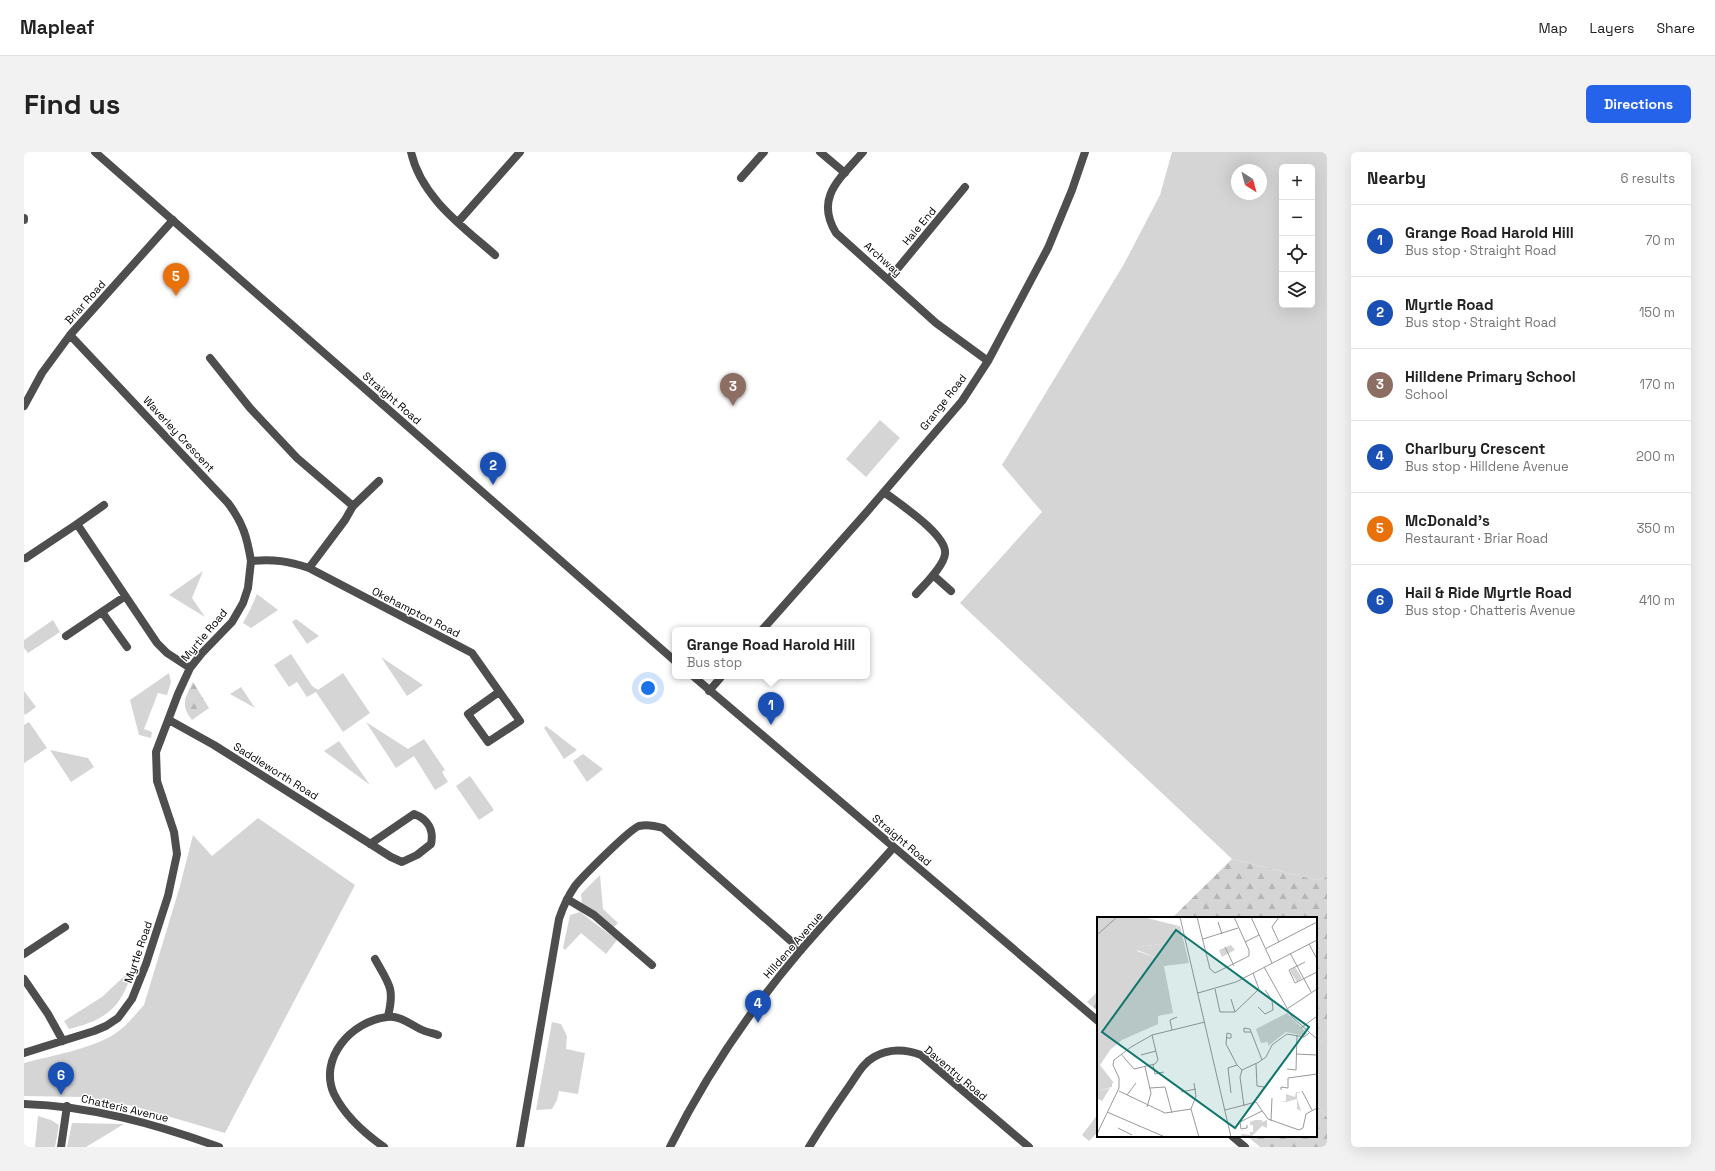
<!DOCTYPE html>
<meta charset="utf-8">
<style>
body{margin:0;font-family:"Space Grotesk",sans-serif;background:#f2f2f2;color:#222}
.controls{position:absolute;right:12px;top:12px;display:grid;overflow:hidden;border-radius:6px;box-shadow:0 4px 16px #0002}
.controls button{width:36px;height:36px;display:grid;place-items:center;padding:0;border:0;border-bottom:1px solid #e0e0e0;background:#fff;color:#222;font:20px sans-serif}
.compass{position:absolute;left:1207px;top:12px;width:36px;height:36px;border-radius:50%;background:#fff;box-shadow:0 4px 16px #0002;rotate:144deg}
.you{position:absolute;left:624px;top:536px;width:14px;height:14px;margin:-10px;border:3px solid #fff;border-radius:50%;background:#1a73e8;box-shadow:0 0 0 6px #1a73e833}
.badge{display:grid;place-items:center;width:26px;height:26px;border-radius:50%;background:#2563eb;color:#fff;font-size:13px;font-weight:700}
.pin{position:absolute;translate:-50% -33px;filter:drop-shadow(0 1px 2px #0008)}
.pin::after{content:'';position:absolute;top:21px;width:14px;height:12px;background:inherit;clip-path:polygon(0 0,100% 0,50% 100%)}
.popup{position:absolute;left:648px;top:475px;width:198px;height:52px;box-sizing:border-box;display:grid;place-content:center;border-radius:6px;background:#fff;filter:drop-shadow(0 1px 3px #0005);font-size:13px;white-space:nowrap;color:#767676}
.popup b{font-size:15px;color:#222}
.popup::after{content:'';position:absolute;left:50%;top:100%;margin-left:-8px;border:8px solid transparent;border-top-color:#fff}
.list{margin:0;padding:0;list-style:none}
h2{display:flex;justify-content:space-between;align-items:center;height:52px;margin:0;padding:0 16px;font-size:17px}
h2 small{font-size:13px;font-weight:400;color:#767676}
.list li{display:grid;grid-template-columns:26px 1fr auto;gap:12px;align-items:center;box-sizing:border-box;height:72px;padding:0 16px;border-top:1px solid #e0e0e0}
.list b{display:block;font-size:15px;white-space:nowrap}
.list p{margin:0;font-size:13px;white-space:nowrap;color:#767676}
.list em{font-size:13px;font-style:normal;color:#767676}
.icon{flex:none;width:22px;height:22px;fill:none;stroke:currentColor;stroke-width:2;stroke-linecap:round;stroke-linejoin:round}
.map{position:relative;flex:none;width:1303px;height:995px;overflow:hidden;border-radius:6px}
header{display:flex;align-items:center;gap:24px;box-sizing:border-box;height:56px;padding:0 20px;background:#fff;border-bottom:1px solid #e0e0e0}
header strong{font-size:19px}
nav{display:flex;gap:22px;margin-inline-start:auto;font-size:14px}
.intro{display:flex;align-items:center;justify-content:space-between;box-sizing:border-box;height:96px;padding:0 24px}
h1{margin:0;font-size:28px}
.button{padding:10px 18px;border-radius:6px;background:#2563eb;color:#fff;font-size:14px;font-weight:700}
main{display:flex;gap:24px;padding:0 24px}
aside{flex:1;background:#fff;border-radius:6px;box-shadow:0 4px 16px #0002}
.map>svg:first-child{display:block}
.green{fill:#d5d5d5;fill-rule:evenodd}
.forest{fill:url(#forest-firs)}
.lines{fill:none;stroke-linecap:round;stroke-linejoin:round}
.minor{stroke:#4e4e4e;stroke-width:8}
.tertiary{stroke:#4e4e4e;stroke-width:8}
.labels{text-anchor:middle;stroke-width:3;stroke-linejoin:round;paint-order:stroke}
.street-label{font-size:11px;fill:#000;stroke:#fff}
.inset-road{fill:none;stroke:#999;stroke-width:1}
.view{fill:#0f766e;fill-opacity:0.15;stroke:#0f766e;stroke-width:2}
.inset-edge{fill:none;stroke:#000;stroke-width:2}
</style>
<header>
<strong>Mapleaf</strong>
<nav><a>Map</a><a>Layers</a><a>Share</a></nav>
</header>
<div class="intro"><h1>Find us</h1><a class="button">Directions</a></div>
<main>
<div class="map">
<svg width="1303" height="995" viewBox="0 0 1303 995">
<defs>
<pattern id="forest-firs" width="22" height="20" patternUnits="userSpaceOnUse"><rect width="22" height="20" fill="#d5d5d5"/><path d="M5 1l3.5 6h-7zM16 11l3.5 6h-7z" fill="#b5b5b5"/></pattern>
</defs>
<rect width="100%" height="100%" fill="#fff"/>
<!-- green -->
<path class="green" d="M1148,0H1303V725L1292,728L1208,707L936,451L1018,360L978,313L1100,112L1136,43ZM1258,15H1288V153H1258ZM1213,18H1237V42H1213Z
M856,268L876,286L842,325L822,307Z
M179,419L168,446L181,465L145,443Z
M233,442L254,458L227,476L219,471L226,458Z
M272,467L295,484L283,492L268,470Z
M29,468L36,480L4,501L0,496V488Z
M267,502L288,534L294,538L319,521L346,561L319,580L292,540L283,545L273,530L265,535L250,513Z
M357,505L399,533L383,544Z
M145,521L147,530L143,543L134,541L120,577L128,580L127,586L115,583L106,548Z
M217,535L231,556L206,542Z
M0,539L12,555L1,563L0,561Z
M5,570L23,596L0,611V573Z
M342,570L384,597L400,587L421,618L418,620L424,630L411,638L390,604L372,616Z
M522,574L553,598L540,607L520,576Z
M315,589L346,633L300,599Z
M26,598L64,606L70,615L47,630Z
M559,602L579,617L563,630L549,609Z
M446,624L470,658L455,668L432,634Z
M234,666L331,733L201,981L109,954L60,945L0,944V911C26,904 66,897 89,883C101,876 111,863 120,853L156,734L169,683L188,704Z
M576,723L579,757L594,771L589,776L558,752L557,742Z
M556,760L593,788L582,802L557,781L541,798L539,796L546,763Z
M109,816C99,854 83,868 45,877L40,869L78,845Z
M528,870L537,872L543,884L542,897L561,901L554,942L535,939L533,948L528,957L512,958Z
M1303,881V965L1292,951V899Z
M1074,962V983L1072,982L1065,989L1058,983Z
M14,964L27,968L35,973L31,995H11Z
M48,971L100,972L62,995H43Z"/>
<!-- forest -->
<path class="forest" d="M169,530L185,556L168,568C156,553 161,546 169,530Z
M1208,707L1292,728L1303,725V881L1292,899V766H1148Z
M1074,839V859L1063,850Z
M1292,951L1303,965V995H1236L1223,984H1292Z"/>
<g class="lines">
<!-- minor -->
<path class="minor" d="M387,0C397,45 438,74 471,103
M796,0L821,21
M839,0C817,26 790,45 812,81L912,171L964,209
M717,26L740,0
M0,66V68
M434,70L496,0
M865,127L941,35
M46,183L204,351C219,371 223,385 227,409
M0,254L18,221L46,183L149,68
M860,340C874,351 924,383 921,402C920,414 900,433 892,442
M329,354L355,329
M53,372L80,353
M2,406L53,372L133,491L143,501L166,516
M285,416L448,501L496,569L464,590L444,562L475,540
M909,423L927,439
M78,460L103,495
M738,478L841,362L938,249L964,209L1024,96L1048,38L1061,0
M42,484L100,445
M685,539L698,524
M145,568L190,593L367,705L378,710L393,703L407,692C410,678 404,667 390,662L346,692
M543,747L570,763L628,813
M0,802L41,775
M351,807C365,832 371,836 364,864
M0,827L24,862L39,889
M0,901L70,879L82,874L94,866L108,847L122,812L144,744L153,702L150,680L133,629L132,600L154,542L166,516L178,501L208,470L219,451L224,436L227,409C250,407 264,409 285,416L321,368L329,354L273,306L226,256L186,206
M0,952C67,954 132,972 195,995
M37,995L43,954
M360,995C340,981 321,964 310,942C294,906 328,869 363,865C375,863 386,872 396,877C402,880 408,881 414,883
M496,995L535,767C539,755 544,744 551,734C559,724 606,677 615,674C623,672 632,674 639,676L777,798
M785,995C798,974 812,953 826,933C833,923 839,911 850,905C866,896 881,897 897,903L1005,995"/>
<!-- tertiary -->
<path class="tertiary" d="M71,0L651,509
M669,524L1074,869
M1208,984L1221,995
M646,995C681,925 726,858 777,798C807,763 839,730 869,696"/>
</g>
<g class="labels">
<!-- street labels -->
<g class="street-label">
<text transform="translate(895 74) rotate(-50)" y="4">Hale End</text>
<text transform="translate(859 107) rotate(42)" y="4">Archway</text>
<text transform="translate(61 150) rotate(-48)" y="4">Briar Road</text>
<text transform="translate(368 246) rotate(41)" y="4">Straight Road</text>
<text transform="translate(919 250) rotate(-52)" y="4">Grange Road</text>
<text transform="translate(155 282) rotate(47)" y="4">Waverley Crescent</text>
<text transform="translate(392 460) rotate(27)" y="4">Okehampton Road</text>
<text transform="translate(180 483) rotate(-50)" y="4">Myrtle Road</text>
<text transform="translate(252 619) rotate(32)" y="4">Saddleworth Road</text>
<text transform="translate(878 688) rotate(40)" y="4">Straight Road</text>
<text transform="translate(769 793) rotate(-49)" y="4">Hilldene Avenue</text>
<text transform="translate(114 800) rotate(-71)" y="4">Myrtle Road</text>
<text transform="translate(932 921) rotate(40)" y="4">Daventry Road</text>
<text transform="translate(101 956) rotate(13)" y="4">Chatteris Avenue</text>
</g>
</g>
<!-- overview -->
<g transform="translate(1073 765)">
<rect width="220" height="220" fill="#fff"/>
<path d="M0,0H46L82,9L76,12L77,22L64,27L41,30L40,34L60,41L67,49L76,96L61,99V107L25,123L14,132L3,148L17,166H15V170L0,174ZM134,28L138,33L125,40L122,33ZM198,50L205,61L200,65L193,54ZM190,96L210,116L207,119L189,115L171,129V125L164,126L159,112ZM199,175L205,176H200V181L204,194L200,192V182L189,185L183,184H189V177L198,180ZM158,203H165V205L170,203V211L165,209L154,220H145L144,217L153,218V215H156V208H153V205Z" fill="#d5d5d5"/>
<path d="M83,9L92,46L67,49L60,41L40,33V30L64,27L77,22L76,12ZM8,73H15L19,90L16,91L6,74Z" fill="#d5d5d5"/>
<path d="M13,171L5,184L1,182L0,184V174Z" fill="#d5d5d5"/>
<path class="inset-road" d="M83,0L134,220M100,0L113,52L118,56L152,39V33L137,0M154,0L175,46M121,5L125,17M0,18L20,0M106,22L141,11M148,25L162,18M182,25L175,10L182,0M212,27L220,42M128,30L137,49M168,32L220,5M193,36L214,75M208,45L192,53L198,66L220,55M167,50L195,100L220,122M118,72L123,95H138L162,72L156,56M101,76L139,65L220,23M134,82L138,95M161,90L168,97L176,93L175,83L168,73M190,92L220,72M204,111L220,99M75,113L73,103L80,100M154,115H147V111L153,112L165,143M129,121H134V117L130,116L129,127L140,148M24,137L37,152L58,147L61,143L55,118M199,137L220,138M44,138L59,134M159,147L160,169L168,170M56,148L58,157L67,155M48,150L54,176L50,190M190,152L199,153L200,118M145,153L143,160L147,189M53,171L68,170L75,196M184,173V170L191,171V161L220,157M22,174L68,196L94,192M205,174L215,193M84,175L99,172M134,176L131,151L140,148L145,153L162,145L169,140L175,128L190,117L207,120L212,116M30,178L39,166M94,192L102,220M94,192L99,179L97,166M128,193L159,185L171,202L202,213L206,211L209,197L220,191M10,195L68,220M174,204L175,181M150,208V211L144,212L143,205L165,194M21,211L35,218M0,217L22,171V161L16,148L17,143L34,130L55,118L108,105"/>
<path class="view" d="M79,13L212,110L138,211L5,115Z"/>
<rect width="220" height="220" class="inset-edge"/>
</g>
</svg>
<div class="controls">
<button>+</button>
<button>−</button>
<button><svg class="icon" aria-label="locate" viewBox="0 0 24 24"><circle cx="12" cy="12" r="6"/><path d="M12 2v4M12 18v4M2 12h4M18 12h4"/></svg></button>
<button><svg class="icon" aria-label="layers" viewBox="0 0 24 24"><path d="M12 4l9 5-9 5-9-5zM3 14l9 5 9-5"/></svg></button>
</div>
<svg class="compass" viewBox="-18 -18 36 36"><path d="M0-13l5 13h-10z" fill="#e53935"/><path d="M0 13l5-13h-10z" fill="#767676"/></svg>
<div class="you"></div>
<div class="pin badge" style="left:747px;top:573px;background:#1a4fb4">1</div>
<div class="popup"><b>Grange Road Harold Hill</b>Bus stop</div>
<div class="pin badge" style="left:469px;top:333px;background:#1a4fb4">2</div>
<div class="pin badge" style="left:709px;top:254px;background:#8d6e63">3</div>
<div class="pin badge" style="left:734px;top:871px;background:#1a4fb4">4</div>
<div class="pin badge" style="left:152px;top:144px;background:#e8710a">5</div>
<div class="pin badge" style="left:37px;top:943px;background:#1a4fb4">6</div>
</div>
<aside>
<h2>Nearby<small>6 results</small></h2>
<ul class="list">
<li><span class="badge" style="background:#1a4fb4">1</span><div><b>Grange Road Harold Hill</b><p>Bus stop · Straight Road</p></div><em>70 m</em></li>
<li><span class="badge" style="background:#1a4fb4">2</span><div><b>Myrtle Road</b><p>Bus stop · Straight Road</p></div><em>150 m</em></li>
<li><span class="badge" style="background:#8d6e63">3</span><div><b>Hilldene Primary School</b><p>School</p></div><em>170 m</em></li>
<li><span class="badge" style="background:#1a4fb4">4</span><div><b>Charlbury Crescent</b><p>Bus stop · Hilldene Avenue</p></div><em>200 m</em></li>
<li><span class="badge" style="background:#e8710a">5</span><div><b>McDonald's</b><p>Restaurant · Briar Road</p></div><em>350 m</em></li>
<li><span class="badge" style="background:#1a4fb4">6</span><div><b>Hail &amp; Ride Myrtle Road</b><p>Bus stop · Chatteris Avenue</p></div><em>410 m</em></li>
</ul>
</aside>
</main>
